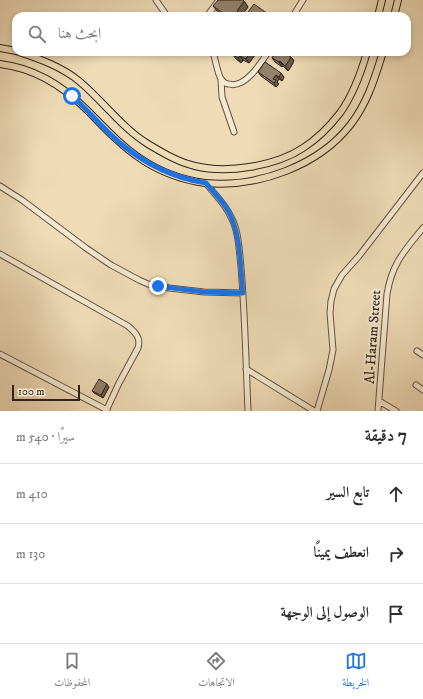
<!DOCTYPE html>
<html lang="ar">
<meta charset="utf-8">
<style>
body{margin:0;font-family:"IM FELL DW Pica",Amiri,serif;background:#f2f2f3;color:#2b2b33;direction:rtl}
.scale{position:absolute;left:12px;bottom:10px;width:68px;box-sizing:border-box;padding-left:4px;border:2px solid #33231b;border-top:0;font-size:11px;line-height:14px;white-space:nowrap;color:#33231b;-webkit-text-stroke:3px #f5e8d0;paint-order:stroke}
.stop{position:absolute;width:12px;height:12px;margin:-9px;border:3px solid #1a73e8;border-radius:50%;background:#fff}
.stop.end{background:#1a73e8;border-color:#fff;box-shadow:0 1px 4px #0008}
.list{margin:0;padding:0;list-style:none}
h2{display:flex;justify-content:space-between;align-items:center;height:52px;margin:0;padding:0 16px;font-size:17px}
h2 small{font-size:13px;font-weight:400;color:#7c7c81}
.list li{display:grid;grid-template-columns:26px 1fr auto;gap:12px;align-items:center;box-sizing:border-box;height:60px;padding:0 16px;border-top:1px solid #e1e1e2}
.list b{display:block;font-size:15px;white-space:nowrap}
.list em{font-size:13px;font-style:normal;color:#7c7c81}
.icon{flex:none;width:22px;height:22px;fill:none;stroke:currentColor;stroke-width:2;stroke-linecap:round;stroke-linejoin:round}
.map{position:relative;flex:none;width:423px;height:411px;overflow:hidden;direction:ltr}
.search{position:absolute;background:#fff;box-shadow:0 2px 6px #0003;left:12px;right:12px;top:12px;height:44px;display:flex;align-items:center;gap:10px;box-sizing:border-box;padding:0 14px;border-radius:12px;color:#7c7c81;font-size:15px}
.sheet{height:232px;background:#fff}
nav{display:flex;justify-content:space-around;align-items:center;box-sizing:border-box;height:56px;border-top:1px solid #e1e1e2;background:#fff;font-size:11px;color:#7c7c81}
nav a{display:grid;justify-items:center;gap:2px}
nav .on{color:#1a73e8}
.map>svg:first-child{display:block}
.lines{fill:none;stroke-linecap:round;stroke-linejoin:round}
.minor-casing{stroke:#625142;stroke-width:7}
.major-casing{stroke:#33231b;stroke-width:8}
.minor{stroke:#f5e8d0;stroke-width:5}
.major{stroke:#efdcb7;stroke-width:6}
.wall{fill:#80715d;stroke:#33231b}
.shaded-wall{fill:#685c4c;stroke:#33231b}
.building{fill:#95836c;stroke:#33231b}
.route{stroke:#1a73e8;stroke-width:5}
.labels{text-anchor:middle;stroke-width:4;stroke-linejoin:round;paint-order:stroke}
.street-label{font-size:14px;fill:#33231b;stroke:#f5e8d0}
</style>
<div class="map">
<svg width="423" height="411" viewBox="0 0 423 411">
<rect width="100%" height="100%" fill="#efdcb7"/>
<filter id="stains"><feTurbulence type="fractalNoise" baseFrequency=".005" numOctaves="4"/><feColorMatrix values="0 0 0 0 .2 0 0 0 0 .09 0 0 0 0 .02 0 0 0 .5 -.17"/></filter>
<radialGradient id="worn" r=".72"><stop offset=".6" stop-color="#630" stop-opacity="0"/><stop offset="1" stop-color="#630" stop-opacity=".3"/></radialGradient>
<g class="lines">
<!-- minor casing -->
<g class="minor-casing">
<path id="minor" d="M156,0L167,16
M207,16L219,0
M293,16L303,0
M213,52C215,58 218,75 221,79C223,82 226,84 229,84C245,89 261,63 268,52
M221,79L222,97L234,132
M206,183C214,194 225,203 231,217C239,232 239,250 241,267C245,315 246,363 248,411
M0,186L22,200L86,248L111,265L139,280L148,284L169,288L204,292L243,293
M0,254L128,326C136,333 141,338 138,348L119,383L106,411
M417,351L423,355
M0,354L107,410
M246,369L314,411
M416,385L423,390
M379,401L396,411
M317,411L329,370L333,350L330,313L331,301L334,289L342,275L359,256L423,173
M378,411L387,294C392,264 404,251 423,228"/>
</g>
<!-- major casing -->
<g class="major-casing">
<path id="major" d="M378,16L382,0
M394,16L398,0
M0,48L16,51
M19,52C40,59 62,67 79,81C103,101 122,128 148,144C163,153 178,162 195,166C227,174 276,166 303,148C317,139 330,126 340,113C353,95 361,73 367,52
M0,64C34,68 63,86 87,110C104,127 120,145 141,159C159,171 183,180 205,183C257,188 319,166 351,124C368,102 375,77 383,52"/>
</g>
<!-- minor -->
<use href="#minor" class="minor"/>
<!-- major -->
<use href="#major" class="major"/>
</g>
<!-- wall -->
<path class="wall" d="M244,1L248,7L242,15L244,16H224L217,11L213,6Z
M275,52L291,57L294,61L293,62V63L288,71L283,66L282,67L275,62L272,58L276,53Z
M233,55H255L249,63L243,60L241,63L236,59Z
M265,62L284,77L282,81L279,79L277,82L279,84L276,87L261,76L258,72Z
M109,387L103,398L94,393L92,391Z"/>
<!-- shaded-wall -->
<path class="shaded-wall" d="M244,1L248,7L241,16L237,11Z
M250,52H253L255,55L249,63L246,59Z
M240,56L243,60L241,63L238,58Z
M291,57L294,61L293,62V63L288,71L285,66Z
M280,61L283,66L282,67L279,62Z
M281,73L284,77L282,81L279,77Z
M276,75L279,79L277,82L279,84L276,87L274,83L273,79Z
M107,384L109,387L103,398L101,395Z"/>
<!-- building -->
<path class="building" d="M218,0H243L244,1L237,11L243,15L242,16H227L213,6Z
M254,4L268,14L266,16H245Z
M235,52H250L246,59L240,56L238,58L233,55Z
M276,52H283L291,57L290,58V59L285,66L280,61L279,62L272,58Z
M265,62L281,73L279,77L276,75L273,79L276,80L274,83L258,72Z
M99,379L107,384L101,395L92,391Z"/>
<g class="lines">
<!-- route -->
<path class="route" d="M72,96C89,111 103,129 120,143C145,164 174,178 206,183C213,192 221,199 227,209C241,231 240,267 243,293L204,292L158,286"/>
</g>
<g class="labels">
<!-- street labels -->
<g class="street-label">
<text transform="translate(372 337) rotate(-86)" y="5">Al-Haram Street</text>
</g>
</g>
<rect width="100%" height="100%" filter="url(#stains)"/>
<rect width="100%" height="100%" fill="url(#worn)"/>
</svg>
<div class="scale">100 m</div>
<div class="stop" style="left:72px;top:96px"></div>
<div class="stop end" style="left:158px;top:286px"></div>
<div class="search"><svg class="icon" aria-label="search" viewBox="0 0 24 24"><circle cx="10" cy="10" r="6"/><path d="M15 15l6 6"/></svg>ابحث هنا</div>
</div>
<section class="sheet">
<h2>7 دقيقة<small>سيرًا · 540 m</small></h2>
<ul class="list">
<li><svg class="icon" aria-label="ahead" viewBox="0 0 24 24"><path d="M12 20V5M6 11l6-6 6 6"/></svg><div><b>تابع السير</b></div><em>410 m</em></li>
<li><svg class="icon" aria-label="right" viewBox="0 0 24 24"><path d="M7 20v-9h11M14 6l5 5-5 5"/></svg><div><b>انعطف يمينًا</b></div><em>130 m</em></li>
<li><svg class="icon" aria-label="arrive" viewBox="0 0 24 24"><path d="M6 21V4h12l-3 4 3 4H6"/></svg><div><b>الوصول إلى الوجهة</b></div></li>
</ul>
</section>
<nav>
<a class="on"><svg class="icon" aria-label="map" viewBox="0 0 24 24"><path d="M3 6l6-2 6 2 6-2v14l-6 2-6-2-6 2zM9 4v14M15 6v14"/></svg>الخريطة</a>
<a><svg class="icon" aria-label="directions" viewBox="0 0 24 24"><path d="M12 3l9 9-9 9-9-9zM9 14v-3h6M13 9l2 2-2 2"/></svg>الاتجاهات</a>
<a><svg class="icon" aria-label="saved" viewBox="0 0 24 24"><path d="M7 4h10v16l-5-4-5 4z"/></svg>المحفوظات</a>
</nav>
